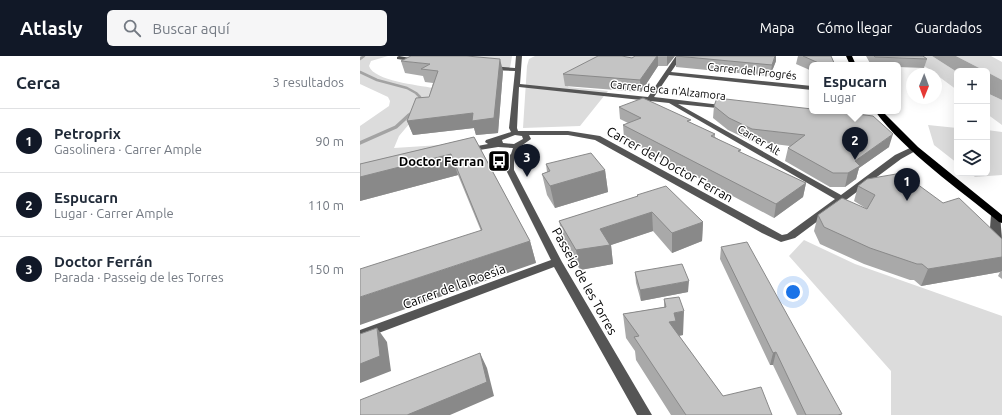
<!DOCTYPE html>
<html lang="es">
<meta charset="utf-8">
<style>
body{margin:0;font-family:Ubuntu,sans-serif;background:#f6f6f7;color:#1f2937}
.controls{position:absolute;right:12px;top:12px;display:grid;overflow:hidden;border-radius:6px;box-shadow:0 4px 16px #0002}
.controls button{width:36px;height:36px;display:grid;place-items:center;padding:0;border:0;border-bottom:1px solid #e0e1e3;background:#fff;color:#1f2937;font:20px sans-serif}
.compass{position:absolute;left:546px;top:12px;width:36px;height:36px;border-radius:50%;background:#fff;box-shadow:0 4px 16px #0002;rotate:181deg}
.you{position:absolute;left:433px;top:236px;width:14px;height:14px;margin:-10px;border:3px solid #fff;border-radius:50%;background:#1a73e8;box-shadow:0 0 0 6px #1a73e833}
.badge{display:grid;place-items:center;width:26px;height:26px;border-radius:50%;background:#111827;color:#fff;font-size:13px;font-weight:700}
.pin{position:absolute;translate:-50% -33px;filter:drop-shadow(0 1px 2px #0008)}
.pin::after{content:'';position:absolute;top:21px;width:14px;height:12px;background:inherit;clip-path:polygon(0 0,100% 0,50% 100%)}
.popup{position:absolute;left:449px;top:6px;width:92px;height:52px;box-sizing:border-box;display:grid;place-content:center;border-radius:6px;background:#fff;filter:drop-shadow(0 1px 3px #0005);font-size:13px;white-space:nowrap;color:#747a83}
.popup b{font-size:15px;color:#1f2937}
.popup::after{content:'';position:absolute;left:50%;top:100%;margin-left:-8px;border:8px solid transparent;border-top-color:#fff}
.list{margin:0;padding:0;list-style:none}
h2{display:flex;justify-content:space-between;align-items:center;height:52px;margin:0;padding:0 16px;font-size:17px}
h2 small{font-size:13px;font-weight:400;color:#747a83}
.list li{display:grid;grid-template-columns:26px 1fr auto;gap:12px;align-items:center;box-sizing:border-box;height:64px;padding:0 16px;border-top:1px solid #e0e1e3}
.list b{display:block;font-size:15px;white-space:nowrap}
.list p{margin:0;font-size:13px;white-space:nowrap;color:#747a83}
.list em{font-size:13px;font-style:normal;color:#747a83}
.icon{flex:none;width:22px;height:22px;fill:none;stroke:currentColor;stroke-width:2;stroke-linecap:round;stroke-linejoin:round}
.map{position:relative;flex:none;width:642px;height:359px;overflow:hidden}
header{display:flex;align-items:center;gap:24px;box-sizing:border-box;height:56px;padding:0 20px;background:#111827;color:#fff}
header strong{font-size:19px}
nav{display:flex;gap:22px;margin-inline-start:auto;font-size:14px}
.search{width:280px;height:36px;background:#f6f6f7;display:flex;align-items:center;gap:10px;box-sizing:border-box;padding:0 14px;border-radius:6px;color:#747a83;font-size:15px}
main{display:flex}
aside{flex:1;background:#fff}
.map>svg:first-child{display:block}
.green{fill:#dcdcdc}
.water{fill:#a3a3a3}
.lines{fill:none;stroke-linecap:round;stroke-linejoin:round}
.stream-far1{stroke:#a3a3a3;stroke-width:2.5}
.stream{stroke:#a3a3a3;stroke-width:3.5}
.minor{fill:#555;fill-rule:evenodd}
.major{fill:#000;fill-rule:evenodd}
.wall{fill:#a9a9a9}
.shaded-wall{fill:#898989}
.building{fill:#c4c4c4;stroke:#898989}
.labels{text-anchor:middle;stroke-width:3;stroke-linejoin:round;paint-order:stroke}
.far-street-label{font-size:11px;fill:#000;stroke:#fff}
.poi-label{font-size:13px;font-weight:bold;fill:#000;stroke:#fff;text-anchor:end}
.street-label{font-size:13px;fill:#000;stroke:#fff}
</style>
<header>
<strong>Atlasly</strong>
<div class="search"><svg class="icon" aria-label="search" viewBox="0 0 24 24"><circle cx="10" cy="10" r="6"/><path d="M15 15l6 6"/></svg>Buscar aquí</div>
<nav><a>Mapa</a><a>Cómo llegar</a><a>Guardados</a></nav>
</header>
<main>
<aside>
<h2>Cerca<small>3 resultados</small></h2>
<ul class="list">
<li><span class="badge">1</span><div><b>Petroprix</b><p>Gasolinera · Carrer Ample</p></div><em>90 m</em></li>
<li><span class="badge">2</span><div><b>Espucarn</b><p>Lugar · Carrer Ample</p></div><em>110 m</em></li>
<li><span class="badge">3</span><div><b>Doctor Ferrán</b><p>Parada · Passeig de les Torres</p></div><em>150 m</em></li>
</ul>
</aside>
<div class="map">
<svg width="642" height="359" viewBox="0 0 642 359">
<rect width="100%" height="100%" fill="#fff"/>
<!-- green -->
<path class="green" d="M0,0H28L11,5L9,10C14,25 58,29 73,32L61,54L39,80L34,92L111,87L0,111V70L29,50L30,45L28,41L0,28Z
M41,0H152L150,12Z
M175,0H284L214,20L208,31L248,35L220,70L163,72L167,10L169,3Z
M551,0H572L597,16V34Z
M596,0H631L642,6V24Z
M627,37L642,44V69L627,58Z
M568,69L597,72V107L574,89Z
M627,74L642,76V119L615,121L610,117H627Z
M444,184L495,208L642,260V359H531V315L429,200Z"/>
<!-- water -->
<path class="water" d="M572,0H596L625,15L597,16Z
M627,16L642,24V44L627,37Z"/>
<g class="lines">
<!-- stream-far1 -->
<path class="stream-far1" d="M0,3L4,0
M0,16L17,24L47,32L56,37L60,41L58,46
M48,60L54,54"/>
<!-- stream -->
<path class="stream" d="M0,87L36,71L49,59"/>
<!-- minor -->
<path class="minor" d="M39,0L61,4L58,6L37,3V1Z
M156,0H162L160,28L288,41L316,0H322L311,16L452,30V34L309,19L294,41L369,50V52L367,53L318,48L481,139L535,99L552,91H555L559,93L541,103L435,182L421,186L402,177L235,84L208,79H169L171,83L161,90L158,99L154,103V114L202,206L292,359H277L194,211L0,284V274L191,204L146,114V102L151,98L153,92L138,91L107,96L103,94L107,92L128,88L125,86L126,84L151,76L149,72L155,15L130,14L127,12L130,10L155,12ZM159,31L309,47L475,143L427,178L422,179L240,80L208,75H158L157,72ZM155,79L162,80L163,83L154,88L143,87L142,84Z
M636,156L641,159C640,169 642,176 642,185L638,184L630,172L631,159Z"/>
<!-- major -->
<path class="major" d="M486,0H492L496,9H490Z
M515,55H522L558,91L642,159V167L639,166C599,133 545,96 515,55Z"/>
</g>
<!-- wall -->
<path class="wall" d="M275,0H315L307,10H298L281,36L205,30L203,18L272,2Z
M316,0L416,5L410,20L316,11Z
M438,0H471L475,9H452V15L436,8Z
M506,0H563L567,3L564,12L538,11V9H511Z
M41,5L143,15L138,77L116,79L114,72L53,79L47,65L69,41L73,27L65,26L63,20L45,17Z
M354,50L529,91L499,112L496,123L485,131H470L425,105L428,92L430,90L391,85L368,74L353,62Z
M259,51L331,67L355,78V81L381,97L446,127L443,141L414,162L264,82L263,69L268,67L260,63Z
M114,81L170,185L176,207L121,175L98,119L0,145V108Z
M186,108L245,114L248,136L195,152L187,139L182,118L187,116Z
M498,130L642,201V223L638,220L640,216L561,230L554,224H550L504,208L460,188L454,175L458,159L507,153L494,145Z
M277,139L343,166L342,185L312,197L293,175L251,189L253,208L220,214L203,184L199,165L277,141Z
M361,191L481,359H437L413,309H410L360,203Z
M275,216L328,236L281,245L276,227Z
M304,243L323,279L319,280L363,340L412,359H311L276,304L275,295L266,282L263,258L304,251Z"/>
<!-- shaded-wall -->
<path class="shaded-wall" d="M297,0H298V10L281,36L280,24Z
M307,0H315L307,10Z
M415,0H416V5L410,20L412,9Z
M140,3L143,15L138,77L116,79L114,72L53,79L47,65L113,57Z
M533,78L529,91L499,112L496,123L485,131L488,117L495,105Z
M91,98L98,119L0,145V121Z
M245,114L248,136L195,152L190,130Z
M446,127L443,141L414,162L416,148Z
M292,156L293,175L251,189L253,208L220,214L216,194L240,173Z
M343,166L342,185L312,197V177Z
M170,185L176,207L0,269V241Z
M642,201V215H641L640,216L561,230L568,213Z
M329,225L328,236L281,245L280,234Z
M324,255L323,279L316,280L309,266L314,257Z
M17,272L27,286L31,315L0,327V308Z
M416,296L413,309H410L413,297Z
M120,297L127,312L134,340L90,359H47Z"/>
<!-- building -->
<path class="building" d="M51,0H107L140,3L134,62L112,65L113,57L47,65L56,42L69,41L78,15L61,13L70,8L41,5Z
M238,0H262L272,2L275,0H297L280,24L203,18Z
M316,0H415L412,9Z
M443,0H471L475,9H463Z
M514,0H563L567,3L515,1Z
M283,42L331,64L327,65L355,78L351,80L381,94L378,95L446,127L416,148L263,69L281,62L259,51Z
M357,42L452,53V55H473L513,60L533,78L495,105L500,110L488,117H473L428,92L445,79L392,73L369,62L354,50Z
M114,81L170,185L0,241V213L122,174L91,98L0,121V108Z
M231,97L245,114L190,130L182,118L190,115L186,108Z
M542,117L583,147L599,142L642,183V201L568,213L562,208H557L510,192L464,171L458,159L482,142L507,153L515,139L498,130L507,123Z
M306,130L343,166L312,177L292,156L240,173L250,189L216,194L199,165L278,140L277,139Z
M387,186L482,358L478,359H446L416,296L413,297L361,191Z
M322,208L329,225L280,234L275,216Z
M319,241L324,255L314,257L316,265L309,266L363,340L401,331L412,359H326L274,281L279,280L263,258L306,251L304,243Z
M17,272L20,300L0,308V278Z
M120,297L127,326L47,359H0V344Z"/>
<!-- icons -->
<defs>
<g id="bus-square" transform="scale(1.15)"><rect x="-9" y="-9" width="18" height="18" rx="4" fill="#000" stroke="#fff"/><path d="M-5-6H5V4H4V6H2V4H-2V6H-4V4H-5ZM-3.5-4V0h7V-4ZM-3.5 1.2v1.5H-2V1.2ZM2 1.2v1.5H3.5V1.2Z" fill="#fff"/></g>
</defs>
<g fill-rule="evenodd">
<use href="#bus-square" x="139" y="105"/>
</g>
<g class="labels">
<!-- far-street labels -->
<g class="far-street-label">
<text transform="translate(392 15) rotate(6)" y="4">Carrer del Progrés</text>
<text transform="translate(308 34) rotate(6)" y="4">Carrer de ca n'Alzamora</text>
<text transform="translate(399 84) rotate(31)" y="4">Carrer Alt</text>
</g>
<!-- poi labels -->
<g class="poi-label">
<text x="124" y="110">Doctor Ferran</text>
</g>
<!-- street labels -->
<g class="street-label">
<text transform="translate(310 108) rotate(29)" y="5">Carrer del Doctor Ferran</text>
<text transform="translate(225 225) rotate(61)" y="5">Passeig de les Torres</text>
<text transform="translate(94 230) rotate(-20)" y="5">Carrer de la Poesia</text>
</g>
</g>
</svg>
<div class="controls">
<button>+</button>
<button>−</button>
<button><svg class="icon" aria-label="layers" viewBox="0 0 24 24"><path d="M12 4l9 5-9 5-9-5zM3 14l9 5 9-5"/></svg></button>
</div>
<svg class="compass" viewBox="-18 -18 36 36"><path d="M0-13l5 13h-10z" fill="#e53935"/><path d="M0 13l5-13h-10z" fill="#747a83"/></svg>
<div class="you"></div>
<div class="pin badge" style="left:547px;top:145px">1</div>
<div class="pin badge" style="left:495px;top:104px">2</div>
<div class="popup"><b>Espucarn</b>Lugar</div>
<div class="pin badge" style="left:167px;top:121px">3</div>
</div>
</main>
